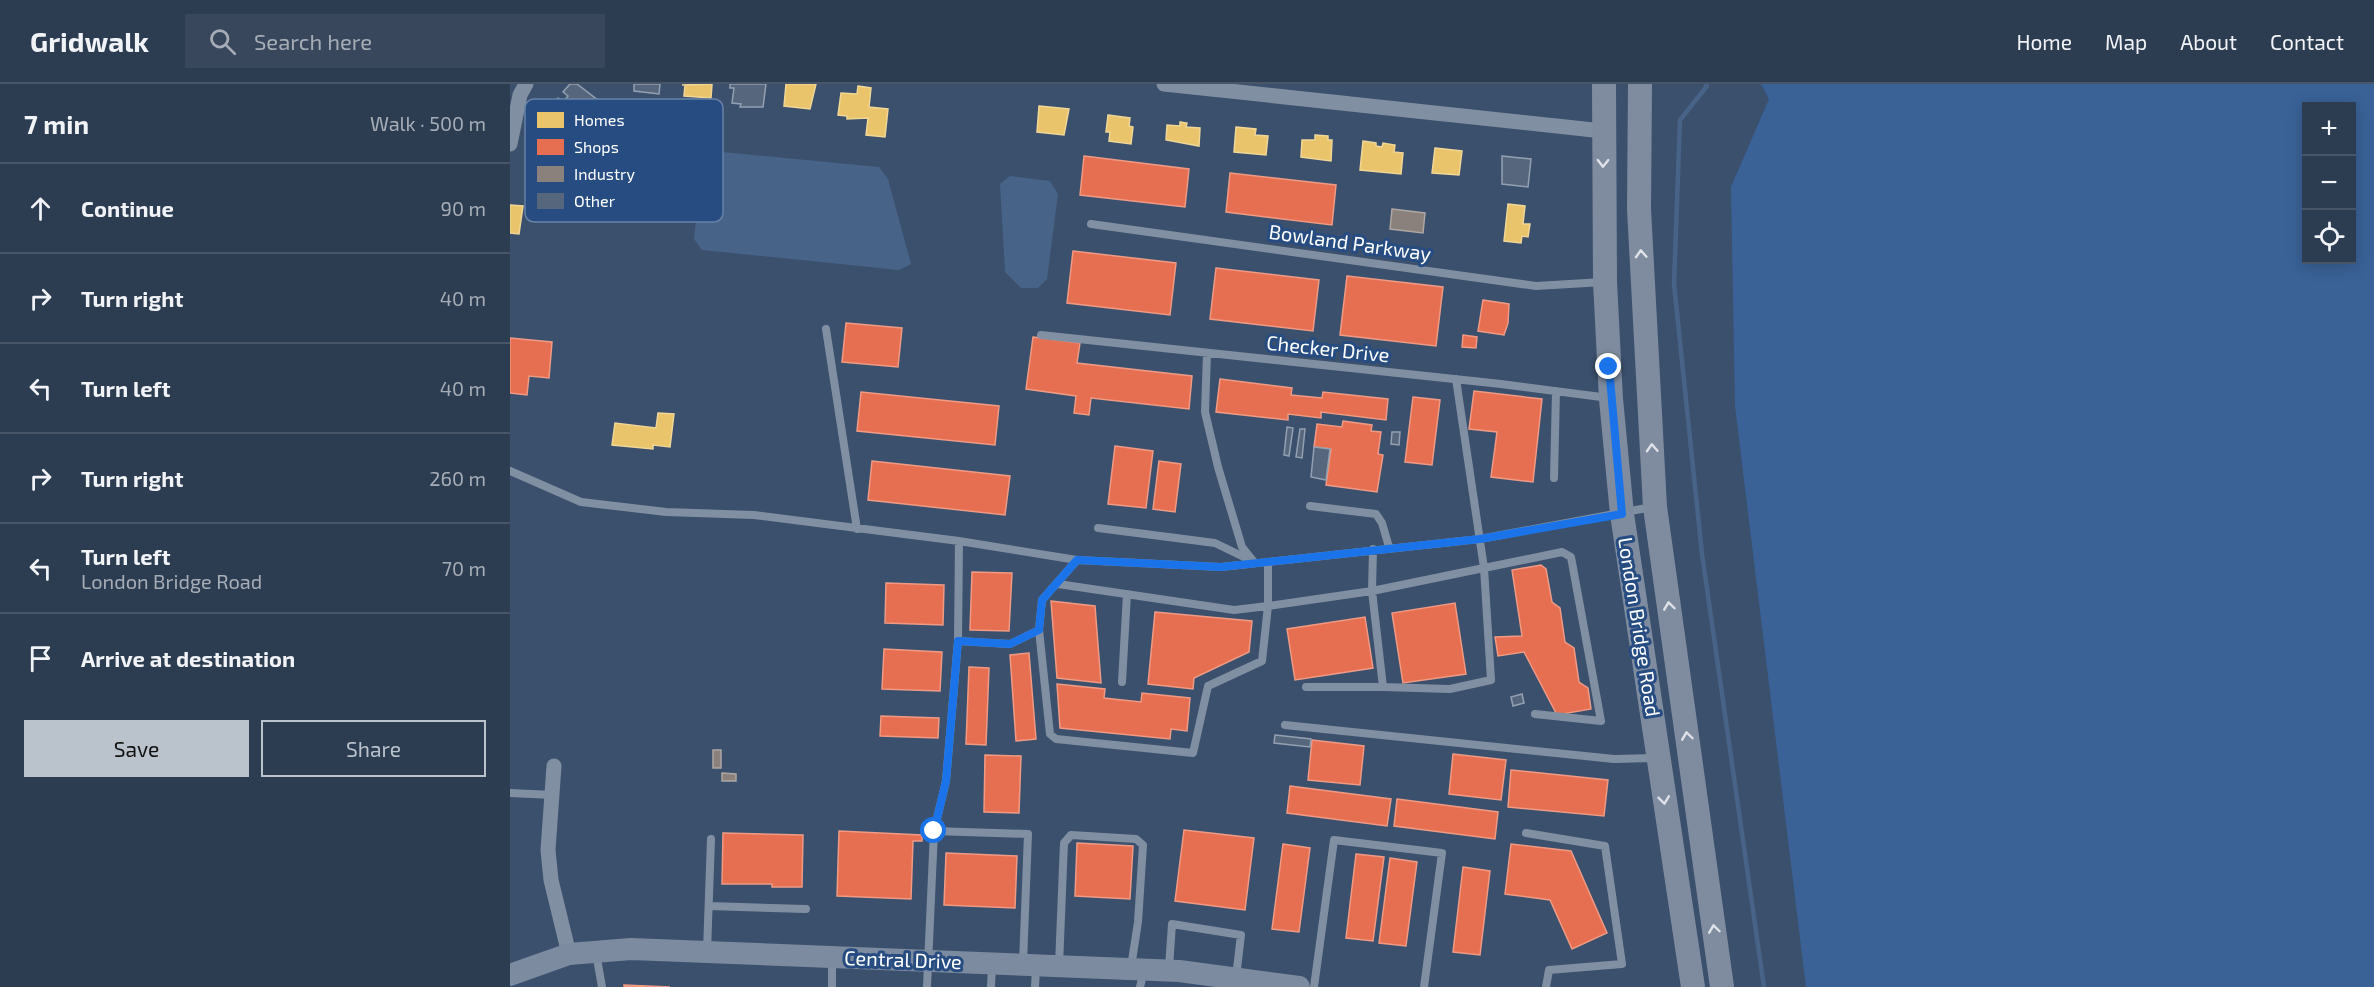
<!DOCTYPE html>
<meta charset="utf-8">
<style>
body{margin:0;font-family:"Exo 2",sans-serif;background:#38475b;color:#f1f3f6}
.controls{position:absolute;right:18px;top:18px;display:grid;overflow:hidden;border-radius:0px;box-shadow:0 3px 15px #0003}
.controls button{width:54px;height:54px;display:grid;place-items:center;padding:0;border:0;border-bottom:2px solid #485668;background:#2c3c51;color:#f1f3f6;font:30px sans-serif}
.stop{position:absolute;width:18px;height:18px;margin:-14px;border:4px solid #1a73e8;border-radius:50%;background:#fff}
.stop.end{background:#1a73e8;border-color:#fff;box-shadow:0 2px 6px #0008}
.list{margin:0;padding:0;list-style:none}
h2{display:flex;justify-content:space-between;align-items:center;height:78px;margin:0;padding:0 24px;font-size:26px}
h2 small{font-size:20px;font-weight:400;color:#a6adb7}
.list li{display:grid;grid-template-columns:39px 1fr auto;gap:18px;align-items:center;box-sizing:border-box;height:90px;padding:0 24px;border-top:2px solid #485668}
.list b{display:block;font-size:22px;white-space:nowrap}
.list p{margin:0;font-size:20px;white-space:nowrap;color:#a6adb7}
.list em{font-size:20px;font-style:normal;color:#a6adb7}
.actions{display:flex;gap:12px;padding:18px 24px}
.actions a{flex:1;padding:14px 0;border:2px solid #bac2cc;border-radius:0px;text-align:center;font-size:21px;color:#bac2cc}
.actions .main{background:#bac2cc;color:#111}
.icon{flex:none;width:33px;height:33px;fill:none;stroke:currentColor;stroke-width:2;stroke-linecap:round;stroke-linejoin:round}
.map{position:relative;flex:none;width:1864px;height:903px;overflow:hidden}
header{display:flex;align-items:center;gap:36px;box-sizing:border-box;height:84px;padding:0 30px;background:#2c3c51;border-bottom:2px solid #485668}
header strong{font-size:28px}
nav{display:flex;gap:33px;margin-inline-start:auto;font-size:21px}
.search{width:420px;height:54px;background:#38475b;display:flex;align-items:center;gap:15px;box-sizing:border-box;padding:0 21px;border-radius:0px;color:#a6adb7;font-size:22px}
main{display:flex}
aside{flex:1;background:#2c3c51}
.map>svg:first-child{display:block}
.green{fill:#3a6297;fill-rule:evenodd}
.water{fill:#486388}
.homes{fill:#e9c46a;stroke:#f0d697;stroke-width:1.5}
.shops{fill:#e76f51;stroke:#ee9a85;stroke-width:1.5}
.industry{fill:#8a817c;stroke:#ada7a3;stroke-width:1.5}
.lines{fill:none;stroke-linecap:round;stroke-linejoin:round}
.stream{stroke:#486388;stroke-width:4.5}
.building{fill:#56677d;stroke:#94a0b1;stroke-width:1.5}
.lane{stroke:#818fa2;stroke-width:8}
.street{stroke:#818fa2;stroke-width:15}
.secondary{stroke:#7c8b9f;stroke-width:22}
.primary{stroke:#7f8ca0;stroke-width:24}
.oneway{stroke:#dfe2e7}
.route{stroke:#1a73e8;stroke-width:8}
.labels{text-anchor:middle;stroke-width:6;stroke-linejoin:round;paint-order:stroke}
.street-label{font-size:20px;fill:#fff;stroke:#264c81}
.key{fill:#264c81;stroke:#6782a7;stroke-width:1.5}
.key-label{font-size:16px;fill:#fff}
</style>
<header>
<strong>Gridwalk</strong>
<div class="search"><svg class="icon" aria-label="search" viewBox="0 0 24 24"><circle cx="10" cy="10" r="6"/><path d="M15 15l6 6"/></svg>Search here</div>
<nav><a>Home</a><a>Map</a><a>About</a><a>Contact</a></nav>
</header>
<main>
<aside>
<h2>7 min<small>Walk · 500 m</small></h2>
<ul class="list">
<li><svg class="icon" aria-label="ahead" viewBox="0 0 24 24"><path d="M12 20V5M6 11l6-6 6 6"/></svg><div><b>Continue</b></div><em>90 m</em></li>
<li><svg class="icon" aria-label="right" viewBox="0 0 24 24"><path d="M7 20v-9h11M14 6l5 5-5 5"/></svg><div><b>Turn right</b></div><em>40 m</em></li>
<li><svg class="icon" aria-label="left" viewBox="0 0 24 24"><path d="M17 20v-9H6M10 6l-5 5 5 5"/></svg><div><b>Turn left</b></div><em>40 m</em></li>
<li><svg class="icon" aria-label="right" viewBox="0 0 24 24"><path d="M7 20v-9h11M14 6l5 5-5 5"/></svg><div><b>Turn right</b></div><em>260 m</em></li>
<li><svg class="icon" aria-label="left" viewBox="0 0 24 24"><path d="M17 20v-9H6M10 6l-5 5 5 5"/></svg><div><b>Turn left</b><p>London Bridge Road</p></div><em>70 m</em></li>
<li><svg class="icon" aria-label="arrive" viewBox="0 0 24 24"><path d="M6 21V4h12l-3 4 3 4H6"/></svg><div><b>Arrive at destination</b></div></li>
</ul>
<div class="actions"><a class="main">Save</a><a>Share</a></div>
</aside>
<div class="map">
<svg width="1864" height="903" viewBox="0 0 1864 903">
<rect width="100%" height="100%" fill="#3b506c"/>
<!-- green -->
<path class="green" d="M1251,0H1864V903H1296L1225,322L1221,103L1259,15ZM1796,22H1842V176H1796Z"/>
<!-- water -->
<path class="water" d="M202,67L369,83L378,95L401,180L389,186L192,166L184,155L192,74Z
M500,92L540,97L548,110L537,195L528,204H511L495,188L490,100Z"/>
<!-- homes -->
<path class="homes" d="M202,0L201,14L174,12L175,1H172Z
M276,0H306L300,25L274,22Z
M348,2L361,4L359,23L378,25L375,53L356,51L358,34L337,35V32L328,31L331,9L347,10Z
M529,22L559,25L554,51L527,48Z
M598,31L620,34L619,42L623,43L621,60L599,57L600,48H596Z
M670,38L677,39L676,43L690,44L689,62L656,56L657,41L670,42Z
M726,43L746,45L745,51L758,52L756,71L724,68Z
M805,51L818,52V56H822L821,77L791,73L792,56H805Z
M853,57L866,59V62L872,63L873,59L885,61L884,68L893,69L891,90L850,86Z
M925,64L952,67L949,91L922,89Z
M998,120L1015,122L1013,140H1020L1018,153L1012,152L1011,159L994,157Z
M0,121L13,122L9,150L0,149Z
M148,329L164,330L160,363L143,361V365L102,361L105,339L146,344Z"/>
<!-- shops -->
<path class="shops" d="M574,72L679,85L675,123L570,111Z
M720,89L826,101L822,141L716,128Z
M563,167L666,179L660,231L557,219Z
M706,184L809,196L803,247L700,235Z
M837,192L933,203L926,262L830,251Z
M973,216L999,220L998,239L994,251L968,247Z
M336,239L392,244L388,283L332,278Z
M953,251L967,253L966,264L952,263Z
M523,253L570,259L567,279L682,292L679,325L581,314L579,331L564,329L566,312L516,305Z
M0,254L42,258L39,294L19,292L17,311L0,309Z
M710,295L782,304L781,311L812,314L813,308L878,315L876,336L811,328V334L778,330V336L706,328Z
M964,307L1032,315L1023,398L981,393L987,348L959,345Z
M351,308L489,322L485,361L347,347Z
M903,313L930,316L922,381L895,378Z
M833,337L862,341L861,347L871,348L868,370L873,371L867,408L816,401L821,365L804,363L807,340L832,343Z
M605,362L643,367L636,424L598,420Z
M362,377L500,392L495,431L358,416Z
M649,377L671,380L665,428L643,425Z
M1031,481L1036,485L1042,518L1050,524L1055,558L1064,564L1069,598L1078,604L1081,625L1047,631L1014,568L988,572L985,553L1012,552L1002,486Z
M462,488L502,489L499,547L460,546Z
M376,499L434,501L433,541L375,539Z
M541,517L585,522L591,599L547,594Z
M945,519L956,590L893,599L882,529Z
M645,528L742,537L739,568L684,594L683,605L638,600Z
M855,533L863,584L785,596L777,545Z
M374,565L432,568L430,607L372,605Z
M519,569L526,655L506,657L500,571Z
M459,583L479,584L476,661L456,660Z
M547,600L595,605L594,614L631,618L632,609L680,614L677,647L661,645L660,655L550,644Z
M371,632L429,634L428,654L370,652Z
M802,656L854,662L850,701L798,696Z
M943,670L996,676L991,716L939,710Z
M475,671L511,672L509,729L474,728Z
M1001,686L1098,696L1094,732L998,723Z
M780,702L881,715L877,742L777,729Z
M887,715L988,728L985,755L884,742Z
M674,746L744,754L735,826L665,817Z
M329,747L412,751V757H403L401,815L327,812Z
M213,749L293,751L292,803H262V800H212Z
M567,759L623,762L620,815L565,812Z
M773,760L800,764L789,848L762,845Z
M1001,760L1061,767L1097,849L1062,865L1040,816L995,810Z
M436,769L507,772L505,824L434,821Z
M846,770L874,773L863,857L836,854Z
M880,774L907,778L896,862L869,859Z
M953,783L980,787L970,871L943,868Z
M114,901L160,903H114Z"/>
<!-- industry -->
<path class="industry" d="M882,125L915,129L913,149L880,145Z
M203,666H211V684H203Z
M212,689L226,690V697H212Z"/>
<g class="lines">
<!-- stream -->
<path class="stream" d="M1196,0L1197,2L1170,36L1164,200L1192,470L1254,903"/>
</g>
<!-- building -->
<path class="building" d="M60,0H67L89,17L61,52L41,37L47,30L40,24L48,14L53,18L58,12L53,8Z
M124,0H150L149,10L124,7Z
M220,0H256L253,23H230L231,20L222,19L224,4H220Z
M992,72L1021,75L1018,103L992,100Z
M777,343L783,344L779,372L774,371Z
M790,345H795L792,374L786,373Z
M882,348H890L889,361L881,360Z
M804,363L820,365L816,396L801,393Z
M1012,610L1014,619L1003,622L1001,613Z
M765,651L801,655L800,663L764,659Z"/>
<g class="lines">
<!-- lane -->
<path class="lane" d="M581,140L1026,202L1093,198
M316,245L347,445
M531,251L991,300L1099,314
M697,269L695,328L708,383L732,463L744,478
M0,387L71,418L156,428L244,431L449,457L567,476L711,483L970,455L1142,423
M1044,394L1046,307
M800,422L866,430L872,439L879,463
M588,444L705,459L740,476
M863,465L862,507L974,484L946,295
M567,476L532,516L529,546L540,650L546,655L683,669L698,602L752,577L758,522L862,507L873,603H796
M548,500L724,526L758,522V478
M448,557L449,457
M612,598L617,510
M873,603L940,605L981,596L974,484L1052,468L1061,473L1091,637L1025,630
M775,641L1104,675L1144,674
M0,709L42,711
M424,747L436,697L448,557L500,560L529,546
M1016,749L1095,762L1112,880L1039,886L1036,903
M199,822L296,825
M197,867L201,755
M86,869L92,903
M322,875V903
M549,881L554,759L561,751L626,755L633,761L628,838L621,883
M659,883L662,840L731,851L726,893
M417,903L424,747L518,750L513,879
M481,903L482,881
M525,903L526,884
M630,903L634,887
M804,903L824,756L932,769L914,903"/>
<!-- street -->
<path class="street" d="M654,0L1093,47
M0,60L10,11L16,0
M44,682L38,766L41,796L59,870"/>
<!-- secondary -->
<path class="secondary" d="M0,891L59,870L121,865L669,887L789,903"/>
<!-- primary -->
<path class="primary" d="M1094,0L1095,198L1101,315L1112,430L1183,903
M1130,0L1129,125L1145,423L1212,903"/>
</g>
<!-- one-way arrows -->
<defs><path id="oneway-chevron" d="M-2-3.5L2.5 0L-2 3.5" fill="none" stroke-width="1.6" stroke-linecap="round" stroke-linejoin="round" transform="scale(1.5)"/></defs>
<g class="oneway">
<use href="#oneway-chevron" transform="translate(1093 79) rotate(91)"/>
<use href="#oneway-chevron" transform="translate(1131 170) rotate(-93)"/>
<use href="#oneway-chevron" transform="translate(1142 364) rotate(-93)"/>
<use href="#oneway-chevron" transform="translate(1159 522) rotate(-98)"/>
<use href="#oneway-chevron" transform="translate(1177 652) rotate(-98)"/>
<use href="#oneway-chevron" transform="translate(1154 716) rotate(83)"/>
<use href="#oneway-chevron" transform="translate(1204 845) rotate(-98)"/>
</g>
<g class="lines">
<!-- route -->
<path class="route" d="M424,747L436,697L448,557L500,560L529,546L532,516L567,476L711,483L970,455L1112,430L1099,283"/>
</g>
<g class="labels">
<!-- street labels -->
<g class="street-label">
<text transform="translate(840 159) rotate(8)" y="7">Bowland Parkway</text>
<text transform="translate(818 265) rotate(6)" y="7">Checker Drive</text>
<text transform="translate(1129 543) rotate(81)" y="7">London Bridge Road</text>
<text transform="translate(393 876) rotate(2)" y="7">Central Drive</text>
</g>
</g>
<!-- legend -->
<rect x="15" y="15" width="198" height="123" rx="9" class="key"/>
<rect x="27" y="28" width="27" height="16" fill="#e9c46a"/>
<rect x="27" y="55" width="27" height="16" fill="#e76f51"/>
<rect x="27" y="82" width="27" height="16" fill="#8a817c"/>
<rect x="27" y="109" width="27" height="16" fill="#56677d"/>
<g class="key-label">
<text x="64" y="42">Homes</text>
<text x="64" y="69">Shops</text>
<text x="64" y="96">Industry</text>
<text x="64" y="123">Other</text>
</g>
</svg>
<div class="controls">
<button>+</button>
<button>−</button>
<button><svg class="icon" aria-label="locate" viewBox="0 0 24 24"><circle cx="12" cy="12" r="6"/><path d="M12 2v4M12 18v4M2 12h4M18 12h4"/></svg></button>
</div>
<div class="stop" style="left:424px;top:747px"></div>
<div class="stop end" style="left:1099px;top:283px"></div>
</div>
</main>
